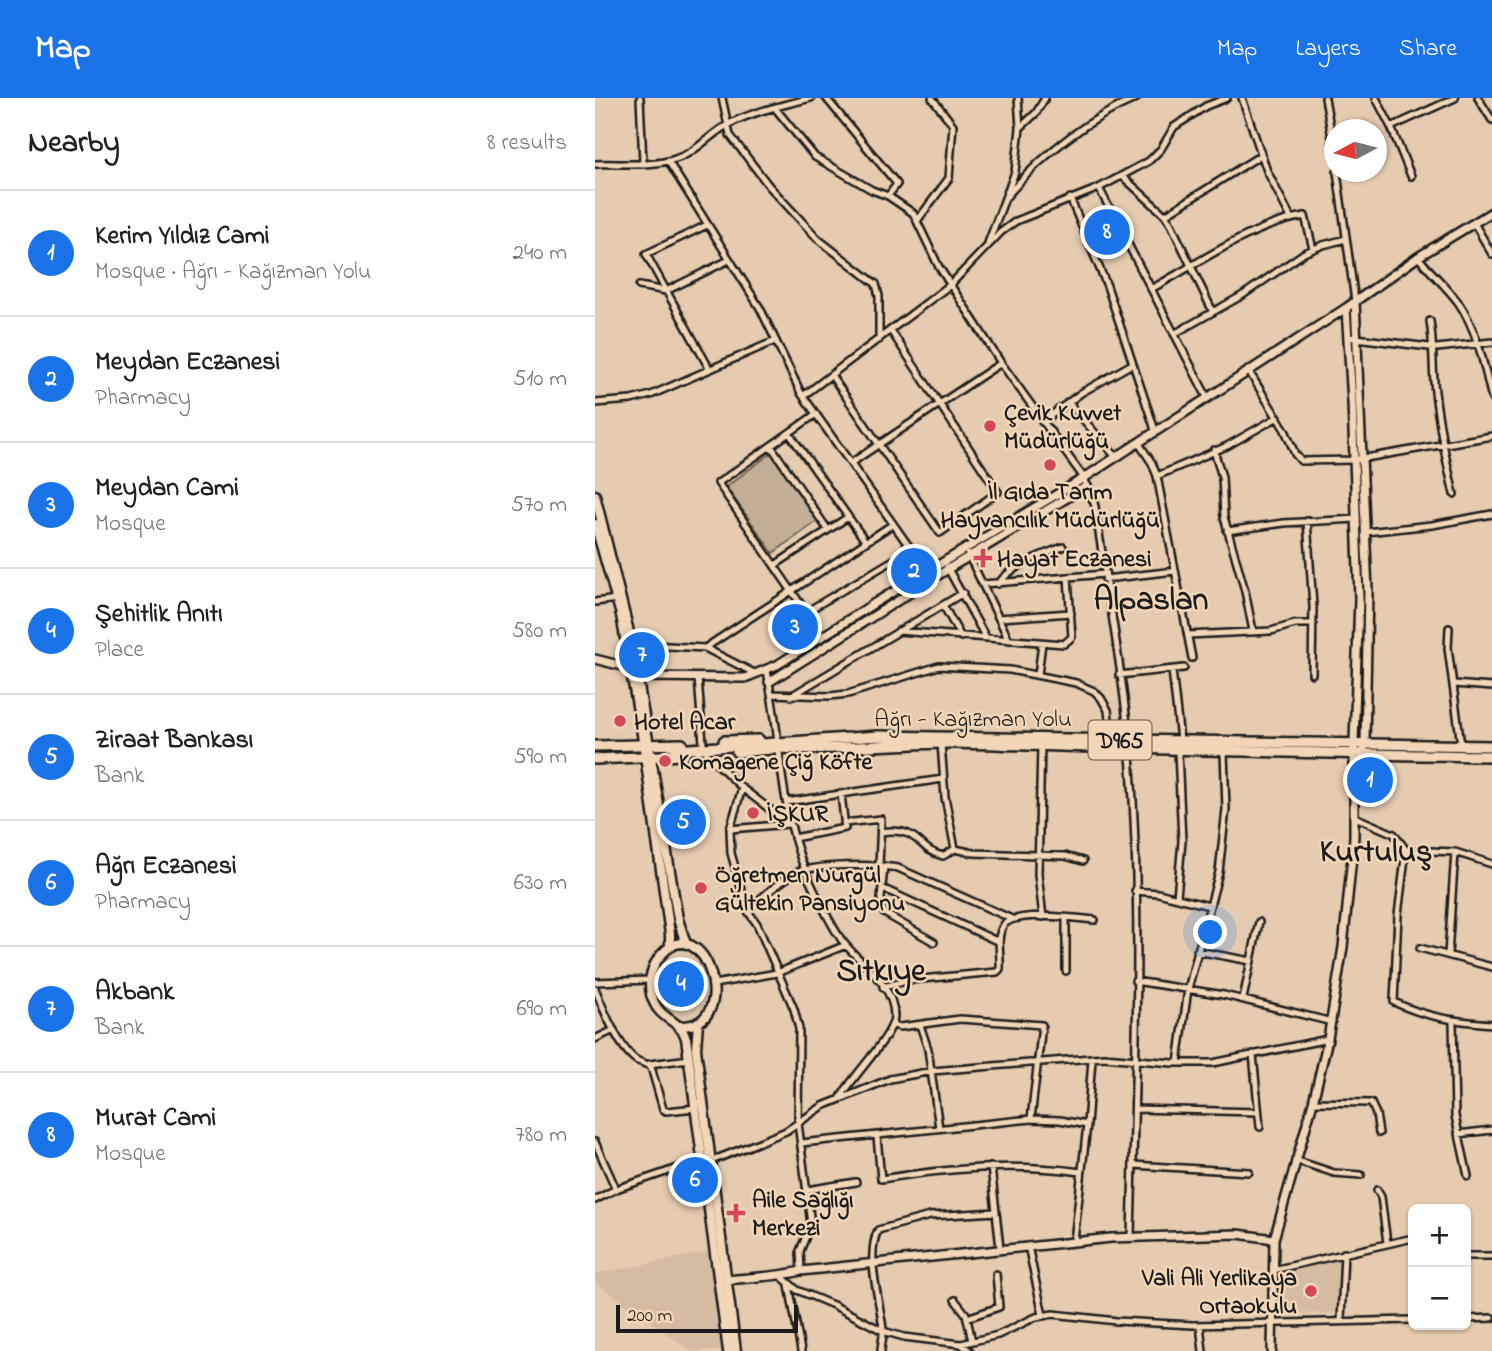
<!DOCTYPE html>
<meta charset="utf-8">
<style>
body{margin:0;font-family:"Indie Flower",sans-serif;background:#f2f2f2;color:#202124}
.controls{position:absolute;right:21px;bottom:21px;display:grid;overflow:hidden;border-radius:10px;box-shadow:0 2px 5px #0004}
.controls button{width:63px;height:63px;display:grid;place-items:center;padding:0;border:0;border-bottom:2px solid #e0e0e0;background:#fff;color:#202124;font:35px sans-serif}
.compass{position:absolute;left:729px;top:21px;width:63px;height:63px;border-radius:50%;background:#fff;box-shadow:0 2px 5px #0004;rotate:263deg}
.scale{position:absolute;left:21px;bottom:18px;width:182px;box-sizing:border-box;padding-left:7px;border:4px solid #1c1c1c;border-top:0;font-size:19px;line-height:24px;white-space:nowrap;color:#1c1c1c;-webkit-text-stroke:5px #f2d6b8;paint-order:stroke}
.you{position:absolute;left:616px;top:835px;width:24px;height:24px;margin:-18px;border:5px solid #fff;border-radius:50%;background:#1a73e8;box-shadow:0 0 0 10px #1a73e833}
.badge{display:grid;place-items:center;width:46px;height:46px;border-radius:50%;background:#1a73e8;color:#fff;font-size:23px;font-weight:700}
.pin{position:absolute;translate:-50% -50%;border:4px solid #fff;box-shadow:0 2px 7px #0006}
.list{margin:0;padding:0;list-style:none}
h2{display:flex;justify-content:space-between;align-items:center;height:91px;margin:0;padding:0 28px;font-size:30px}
h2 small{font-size:23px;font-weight:400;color:#757577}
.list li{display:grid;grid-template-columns:46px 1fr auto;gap:21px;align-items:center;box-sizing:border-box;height:126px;padding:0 28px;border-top:2px solid #e0e0e0}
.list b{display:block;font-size:26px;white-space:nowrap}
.list p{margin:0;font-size:23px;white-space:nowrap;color:#757577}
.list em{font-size:23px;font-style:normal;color:#757577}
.map{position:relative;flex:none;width:897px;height:1253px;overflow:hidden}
header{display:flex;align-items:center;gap:42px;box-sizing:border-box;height:98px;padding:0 35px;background:#1a73e8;color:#fff}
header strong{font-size:33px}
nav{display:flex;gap:38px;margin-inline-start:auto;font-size:24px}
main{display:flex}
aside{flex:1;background:#fff}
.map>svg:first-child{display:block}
.built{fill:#d4bca3}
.green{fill:#c3ae96;stroke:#706559;stroke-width:2}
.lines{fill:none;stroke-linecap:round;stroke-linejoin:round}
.primary-tunnel{stroke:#bda892;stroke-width:9;stroke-dasharray:9 4.5;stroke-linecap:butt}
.minor-casing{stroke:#1c1c1c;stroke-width:10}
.tertiary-casing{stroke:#1c1c1c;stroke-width:12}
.secondary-casing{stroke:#1c1c1c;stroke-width:13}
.primary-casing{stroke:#1c1c1c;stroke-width:14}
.minor{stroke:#f2d6b8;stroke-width:5}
.tertiary{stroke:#f2d6b8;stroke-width:7}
.secondary{stroke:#f2d6b8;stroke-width:8}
.primary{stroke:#f2d6b8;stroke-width:9}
.poi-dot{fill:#d1495b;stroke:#f2d6b8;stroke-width:2.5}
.labels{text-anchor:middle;stroke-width:5;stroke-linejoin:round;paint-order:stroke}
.shield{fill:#f2d6b8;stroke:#5c544b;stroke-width:2}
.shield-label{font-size:23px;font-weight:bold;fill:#1c1c1c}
.poi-label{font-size:24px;font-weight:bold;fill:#1c1c1c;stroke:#f2d6b8;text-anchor:start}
.street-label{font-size:24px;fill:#1c1c1c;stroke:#f2d6b8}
.district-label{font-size:32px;font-weight:bold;fill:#1c1c1c;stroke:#f2d6b8}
</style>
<header>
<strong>Map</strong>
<nav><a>Map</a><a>Layers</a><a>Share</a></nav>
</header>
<main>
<aside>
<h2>Nearby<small>8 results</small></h2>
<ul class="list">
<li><span class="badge">1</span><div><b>Kerim Yıldız Cami</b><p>Mosque · Ağrı - Kağızman Yolu</p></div><em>240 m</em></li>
<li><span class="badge">2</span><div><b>Meydan Eczanesi</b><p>Pharmacy</p></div><em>510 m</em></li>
<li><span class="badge">3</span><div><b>Meydan Cami</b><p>Mosque</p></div><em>570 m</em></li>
<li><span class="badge">4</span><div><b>Şehitlik Anıtı</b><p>Place</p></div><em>580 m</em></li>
<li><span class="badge">5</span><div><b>Ziraat Bankası</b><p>Bank</p></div><em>590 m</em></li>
<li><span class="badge">6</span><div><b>Ağrı Eczanesi</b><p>Pharmacy</p></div><em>630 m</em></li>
<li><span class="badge">7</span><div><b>Akbank</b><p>Bank</p></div><em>690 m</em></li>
<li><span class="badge">8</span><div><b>Murat Cami</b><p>Mosque</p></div><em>780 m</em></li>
</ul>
</aside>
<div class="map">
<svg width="897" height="1253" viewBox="0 0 897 1253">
<rect width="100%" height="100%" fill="#e5cbaf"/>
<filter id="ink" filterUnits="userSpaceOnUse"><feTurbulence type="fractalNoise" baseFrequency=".0143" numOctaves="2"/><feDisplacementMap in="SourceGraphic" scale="14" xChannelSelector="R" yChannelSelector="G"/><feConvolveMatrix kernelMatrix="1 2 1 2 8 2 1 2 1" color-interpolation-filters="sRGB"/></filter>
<g filter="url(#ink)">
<!-- built -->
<path class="built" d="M114,1154L126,1253H96L4,1187L0,1181V1176Z
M747,1158L743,1215L688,1216V1171Z"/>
<!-- green -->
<path class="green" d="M176,355L224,422L178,455L131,389Z"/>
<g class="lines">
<!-- primary-tunnel -->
<path class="primary-tunnel" d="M21,655L80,652"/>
<!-- minor casing -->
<g class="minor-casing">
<path id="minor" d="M45,0L48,65
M127,0L135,37L174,88L223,141L281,186L284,198V242
M231,0L302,86L293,98L318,115L344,169L406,265L489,380L500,408C511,486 527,566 534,645C548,808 540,975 536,1139
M647,0L672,73L696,120
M730,0L740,57
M781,0L796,29L816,78
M883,0L897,22
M180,10L220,59L277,92L293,98
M796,29L860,0
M425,30L441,15L450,0
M73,63L165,210L206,295L337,481
M0,66C26,65 56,69 80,61C101,55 115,36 134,26C159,13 189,7 216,0
M742,74L760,203
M527,78L570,117L576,126L618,214
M504,90L612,299
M412,98C448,56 491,22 542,0
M475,100L512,188L560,332
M570,117L666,57
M322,123L354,80L358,27L337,0
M879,125L897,156
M112,127L51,156L114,270
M393,145L420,74L425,30L423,0
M823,159C836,175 851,188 863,204C883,233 889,268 897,301
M44,188L71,193L134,162
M556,191C604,165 656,127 710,118L718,151
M835,223C839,247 837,271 840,294C844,328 851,362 859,396
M579,236L648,197L709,155L728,147L751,141
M753,239L842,250L897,244
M653,272L690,332L700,356L706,363L759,362L897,338
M236,277L345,435L403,394L296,233
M208,298L355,187L406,134L421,123L504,90L554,63L566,51L579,29L611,8L632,0
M473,304L521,359
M0,305L36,302L56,297L180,243
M221,316L123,385L211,514L317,451
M447,324L486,295L537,266
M194,335L271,444
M543,344L557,365L562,378L597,560
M176,348L233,432
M619,352L627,379L629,419L650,493L658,533
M256,365L406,265
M562,378L632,348L683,319
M712,423L718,508L717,576
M632,433L689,425L762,421
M771,434L837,427L897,416
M373,456L414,542
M180,467L253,419
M352,469L391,540
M510,481L580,473
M388,486L510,476
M403,486C417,467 446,457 468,449
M0,504L22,501
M348,507L366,539
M404,520L476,515
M854,530L853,550L866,647
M303,533L469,546L477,539L473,479
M593,537L676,533L700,526H718
M37,546L110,550L161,576
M110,550L298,426
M172,572C176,597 181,621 183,646C189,697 196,748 220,794C229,811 237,830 249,845C267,867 299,886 299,918C299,938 256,979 245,1001
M577,572L585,642
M443,577L447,545
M524,577L589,570
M103,580L108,645
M859,586L897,589
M176,596L235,598L253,596L344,568L415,572L481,585L499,593L506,600L513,612L516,642
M196,598L368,495
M346,645L350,699L360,751
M446,647L443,776L448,819
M112,656L147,690L194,726
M147,690L135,731L136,755L152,812L162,826L199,911L204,931L203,1025L216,1126L205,1153L206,1173
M191,704L348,681
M760,719L799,736L811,752L803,817L799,904C832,920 861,923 897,926
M249,725L286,721L284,768
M135,731L194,726
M286,734C326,728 321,752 348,758L360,751L379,755L470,758L488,763
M199,740L250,730L246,696
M811,752L860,754L897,766
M289,768L286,801L289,815L339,844
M287,790L404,844
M540,793L563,795L614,808
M582,799L587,743L583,653
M152,812C167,800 183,784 200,775C220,766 281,766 303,770L417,821
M825,850L897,869
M602,853L656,863
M853,857L860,754
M471,873V820
M540,883L629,897L737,924
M0,884L55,882
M119,886L182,875L251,847
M288,889L315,882L402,874L405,871C406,858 401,839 408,828C418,812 482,820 500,822
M0,890C8,911 23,949 41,962C46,965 51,965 56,969L68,1011L71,1013L101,1010
M648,901L664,824
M858,924L860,1018L873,1078
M298,927L305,929L365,921L447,927L436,1021
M325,927L333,951L344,1030
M0,941L19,932
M658,956L665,1029
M583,965L593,891L624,774L631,711L629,654
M54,966L95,961
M718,1004L776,1005L781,1016L784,1035
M540,1011L663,1014
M863,1036L897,1032
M282,1039L286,1081C353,1070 418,1065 486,1074
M0,1044L21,1091
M206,1045L436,1021L465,1022L492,1027
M700,1062L739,1075L766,1077
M538,1067L654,1074
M396,1069L405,1150
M212,1092L261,1084
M782,1092L786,1099L792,1145
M0,1102L21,1091L83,1070L116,1063L157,1047L191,1033L228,1008L295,981L337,973L509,959L578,965H618L733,941
M479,1143L492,1027L497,961
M433,1148L448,1217
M871,1158H897
M678,1172L818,1140
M186,1178L202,1192L238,1207L288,1233L309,1239L366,1246L403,1237L441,1219L458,1216L522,1223L598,1227L818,1222
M194,1187L206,1253
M360,1202L371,1216L377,1243
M372,1220L404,1209L401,1176
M871,1221L897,1220
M746,1223L749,1155
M605,1227L608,1253
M366,1246L375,1253
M286,1253C286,1246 289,1238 288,1231C285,1202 270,1159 283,1132L335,1118L401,1114"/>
</g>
<!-- tertiary casing -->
<g class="tertiary-casing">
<path id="tertiary" d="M760,203L773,493L770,645L763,683
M0,561L35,570
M43,579L150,580L182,567L283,503L489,380L751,210L823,159L897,114
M174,584L353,471L492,388
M131,1182C156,1179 182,1179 206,1173L516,1140L643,1136L679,1141
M677,1253L679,1141L718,1004L733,941L748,849L759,739V644L764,500L757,304L751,210"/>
</g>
<!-- secondary casing -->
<g class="secondary-casing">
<path id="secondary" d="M0,397L37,546L83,821L91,846
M0,426L26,517L47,636L75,836V848
M103,924L101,951L141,1253
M85,928C149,930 109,809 67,856C57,867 53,882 56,896C63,923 84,920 91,940L133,1253"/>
</g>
<!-- primary casing -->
<g class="primary-casing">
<path id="primary" d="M129,643L164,642
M0,648L87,646
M169,649C232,655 297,644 361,645C539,650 718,656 897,658
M80,652L283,638L897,648
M142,654L176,651
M0,661L89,657"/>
</g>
<!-- minor -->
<use href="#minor" class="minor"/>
<!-- tertiary -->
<use href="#tertiary" class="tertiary"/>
<!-- secondary -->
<use href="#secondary" class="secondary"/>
<!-- primary -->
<use href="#primary" class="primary"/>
</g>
</g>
<!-- markers -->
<g class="poi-dot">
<circle cx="395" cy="328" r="7"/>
<circle cx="455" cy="367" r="7"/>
<path d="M384.5 449.5h7v7h7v7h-7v7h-7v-7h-7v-7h7z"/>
<circle cx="25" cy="623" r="7"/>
<circle cx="70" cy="663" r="7"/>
<circle cx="158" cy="715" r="7"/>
<circle cx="106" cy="790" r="7"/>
<path d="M137.5 1104.5h7v7h7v7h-7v7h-7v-7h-7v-7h7z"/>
<circle cx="716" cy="1193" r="7"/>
</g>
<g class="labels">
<!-- shield labels -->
<rect class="shield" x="493.5" y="622.5" width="63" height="39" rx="5"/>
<g class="shield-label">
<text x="525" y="650">D965</text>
</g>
<!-- poi labels -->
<g class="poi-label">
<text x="409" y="322">Çevik Kuvvet<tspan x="409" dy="28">Müdürlüğü</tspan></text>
<text x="455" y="401" text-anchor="middle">İl Gıda Tarım<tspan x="455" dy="28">Hayvancılık Müdürlüğü</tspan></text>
<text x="402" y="468">Hayat Eczanesi</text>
<text x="39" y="631">Hotel Acar</text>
<text x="84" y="671">Komagene Çiğ Köfte</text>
<text x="172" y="723">İŞKUR</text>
<text x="120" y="784">Öğretmen Nurgül<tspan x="120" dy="28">Gültekin Pansiyonu</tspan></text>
<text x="157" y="1109">Aile Sağlığı<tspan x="157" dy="28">Merkezi</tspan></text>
<text x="702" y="1187" text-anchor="end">Vali Ali Yerlikaya<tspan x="702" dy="28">Ortaokulu</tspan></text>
</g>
<!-- street labels -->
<g class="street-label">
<text x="378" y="628">Ağrı - Kağızman Yolu</text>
</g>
<!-- district labels -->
<g class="district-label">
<text x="556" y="511">Alpaslan</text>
<text x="781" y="763">Kurtuluş</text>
<text x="286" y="882">Sıtkıye</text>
</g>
</g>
</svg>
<div class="controls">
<button>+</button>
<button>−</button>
</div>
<svg class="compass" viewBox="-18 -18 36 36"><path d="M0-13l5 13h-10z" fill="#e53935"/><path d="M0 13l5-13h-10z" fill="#757577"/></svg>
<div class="scale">200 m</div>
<div class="you"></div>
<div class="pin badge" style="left:775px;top:682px">1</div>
<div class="pin badge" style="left:319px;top:473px">2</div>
<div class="pin badge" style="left:200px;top:529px">3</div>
<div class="pin badge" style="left:86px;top:886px">4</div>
<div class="pin badge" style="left:88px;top:724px">5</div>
<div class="pin badge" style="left:100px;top:1082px">6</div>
<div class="pin badge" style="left:47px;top:557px">7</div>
<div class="pin badge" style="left:512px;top:134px">8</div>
</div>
</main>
